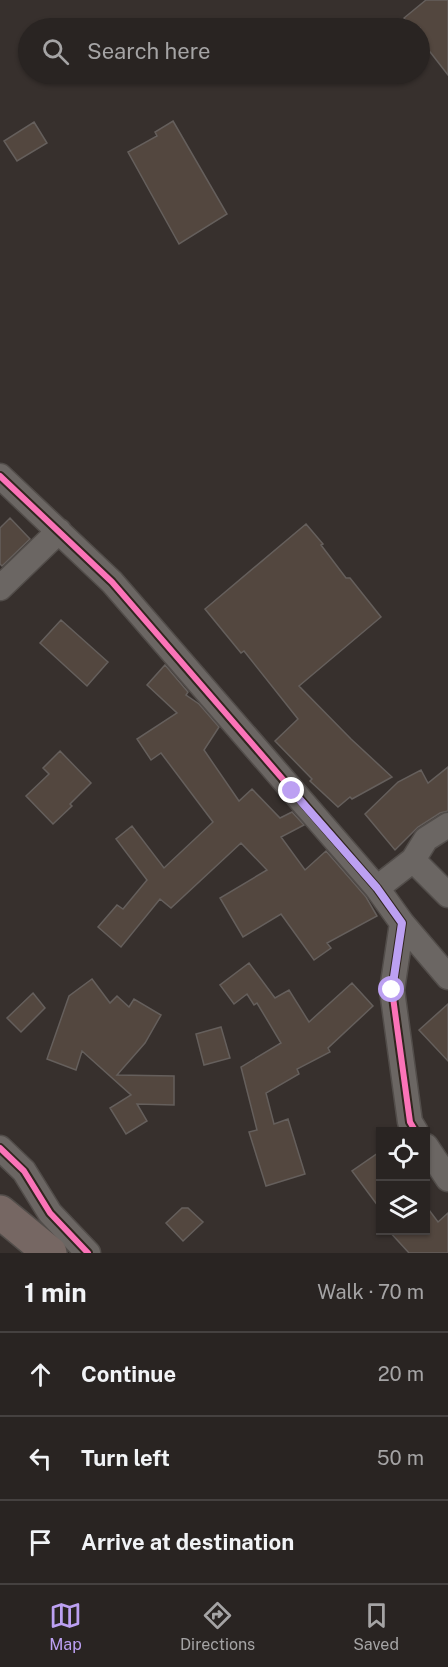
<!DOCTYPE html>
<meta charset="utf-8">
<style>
body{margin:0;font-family:"Public Sans",sans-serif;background:#35302f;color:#f1f3f6}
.controls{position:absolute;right:18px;bottom:18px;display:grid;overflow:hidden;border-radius:0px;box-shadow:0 2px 4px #0004}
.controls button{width:54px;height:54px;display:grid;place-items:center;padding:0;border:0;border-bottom:2px solid #454140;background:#292422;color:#f1f3f6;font:30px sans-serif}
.stop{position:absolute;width:18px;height:18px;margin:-14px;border:4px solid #bca0f2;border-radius:50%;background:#fff}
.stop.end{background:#bca0f2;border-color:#fff;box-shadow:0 2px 6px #0008}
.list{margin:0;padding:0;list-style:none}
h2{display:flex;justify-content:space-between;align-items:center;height:78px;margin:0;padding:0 24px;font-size:26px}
h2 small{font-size:20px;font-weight:400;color:#a5a4a5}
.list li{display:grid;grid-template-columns:39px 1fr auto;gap:18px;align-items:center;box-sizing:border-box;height:84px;padding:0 24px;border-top:2px solid #454140}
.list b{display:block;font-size:22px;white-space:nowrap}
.list em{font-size:20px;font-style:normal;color:#a5a4a5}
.icon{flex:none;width:33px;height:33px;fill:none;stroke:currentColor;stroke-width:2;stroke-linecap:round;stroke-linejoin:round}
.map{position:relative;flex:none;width:448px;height:1253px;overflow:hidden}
.search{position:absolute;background:#292422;box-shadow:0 2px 4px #0004;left:18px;right:18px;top:18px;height:66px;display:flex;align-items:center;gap:15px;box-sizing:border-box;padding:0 21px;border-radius:33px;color:#a5a4a5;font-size:22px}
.sheet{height:330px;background:#292422}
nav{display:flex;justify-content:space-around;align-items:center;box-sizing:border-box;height:84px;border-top:2px solid #454140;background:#292422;font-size:16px;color:#a5a4a5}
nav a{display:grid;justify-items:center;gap:3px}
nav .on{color:#bca0f2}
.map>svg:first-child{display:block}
.building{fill:#53473f;stroke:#655f5c;stroke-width:1.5}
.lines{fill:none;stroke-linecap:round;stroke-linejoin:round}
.minor-casing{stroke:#524d4a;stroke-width:27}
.highway-casing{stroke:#524d4a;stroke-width:36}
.minor{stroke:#6b6663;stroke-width:24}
.highway{stroke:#766763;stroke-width:33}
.cycleway-casing{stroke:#31261f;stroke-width:10}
.cycleway{stroke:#fb73b8;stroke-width:6}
.route{stroke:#bca0f2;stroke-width:8}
</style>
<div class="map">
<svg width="448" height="1253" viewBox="0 0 448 1253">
<rect width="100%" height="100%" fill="#37302d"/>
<!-- building -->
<path class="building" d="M426,0H448V75L420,39V28H412L404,18Z
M173,121L227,214L179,244L128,152L157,136L155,132Z
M34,122L47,143L17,161L4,141Z
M10,518L30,539L2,566L0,564V528Z
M306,524L323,544L321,545L346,578H350L381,617L299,686L351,739L392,777L352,799L350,797L338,807L310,781L312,779L275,741L298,719L244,651L241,653L205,609Z
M61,620L108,662L87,686L40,643Z
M165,665L188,692L186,695L199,704L219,727L204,750L239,801L252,789L280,818L292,812L304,825L281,837L305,870L326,851L366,897L377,916L327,943L331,948L314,960L281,914L243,937L220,898L267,870L241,843L171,908L160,899L121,947L98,927L117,905L123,909L147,880L116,839L132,826L164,868L213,822L161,753L151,760L137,739L177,713L147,685Z
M60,751L91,783L70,804L72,806L53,824L26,796L49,774L43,768Z
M448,767V811L440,813L418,827L395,850L365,814L398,782L421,770L428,783Z
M249,963L275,998L289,990L309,1022L352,983L373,1006L328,1048L330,1052L297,1069L299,1074L266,1093L274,1124L288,1119L305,1174L266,1186L249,1132L257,1130L241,1067L281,1043L257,1003L254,1005L247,994L234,1004L220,985Z
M92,979L110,1003L117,996L129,1007L134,999L161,1015L145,1043L117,1075L174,1076V1105L137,1104L147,1121L126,1134L110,1108L131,1095L82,1051L76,1070L47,1059L69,996Z
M33,993L45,1008L21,1032L7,1018Z
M448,1004V1061L419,1030Z
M221,1027L230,1058L204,1065L196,1034Z
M381,1151V1210L352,1171Z
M426,1206L438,1222L448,1213V1253H409L388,1230H426Z
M182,1208H188L203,1222L183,1241L166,1223Z"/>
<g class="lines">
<!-- minor casing -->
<g class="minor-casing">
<path id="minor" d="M0,476L112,582L377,888L402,923L392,990L410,1122L416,1132
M0,588L59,531
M413,860L448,895
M377,888L413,860L426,839L448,825
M402,923L448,977
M426,1146L448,1179
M0,1148L24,1171L50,1213L88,1253"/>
</g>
<!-- highway casing -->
<g class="highway-casing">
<path id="highway" d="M0,1212L50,1253"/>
</g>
<!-- minor -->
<use href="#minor" class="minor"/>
<!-- highway -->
<use href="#highway" class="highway"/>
<!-- cycleway casing -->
<g class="cycleway-casing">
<path id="cycleway" d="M0,476L112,582L377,888L402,923L392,990L410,1122L416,1132
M0,1148L24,1171L50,1213L88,1253"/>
</g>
<!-- cycleway -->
<use href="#cycleway" class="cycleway"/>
</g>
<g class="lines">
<!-- route -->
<path class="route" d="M292,791L377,888L402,923L392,990"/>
</g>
</svg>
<div class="controls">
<button><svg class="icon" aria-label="locate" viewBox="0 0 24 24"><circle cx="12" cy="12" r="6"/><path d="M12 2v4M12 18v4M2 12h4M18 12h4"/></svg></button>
<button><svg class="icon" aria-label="layers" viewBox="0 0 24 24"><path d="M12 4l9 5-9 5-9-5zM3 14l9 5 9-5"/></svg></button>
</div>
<div class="stop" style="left:392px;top:990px"></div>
<div class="stop end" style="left:292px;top:791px"></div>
<div class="search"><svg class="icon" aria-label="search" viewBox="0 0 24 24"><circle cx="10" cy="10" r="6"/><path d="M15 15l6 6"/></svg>Search here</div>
</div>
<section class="sheet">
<h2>1 min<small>Walk · 70 m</small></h2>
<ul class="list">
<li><svg class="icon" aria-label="ahead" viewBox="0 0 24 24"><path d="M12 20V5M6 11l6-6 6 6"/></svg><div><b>Continue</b></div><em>20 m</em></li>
<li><svg class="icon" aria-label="left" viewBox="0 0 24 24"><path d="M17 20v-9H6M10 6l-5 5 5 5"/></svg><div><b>Turn left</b></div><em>50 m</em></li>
<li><svg class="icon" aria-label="arrive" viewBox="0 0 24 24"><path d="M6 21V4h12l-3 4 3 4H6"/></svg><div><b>Arrive at destination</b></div></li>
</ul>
</section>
<nav>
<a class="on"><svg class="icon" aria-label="map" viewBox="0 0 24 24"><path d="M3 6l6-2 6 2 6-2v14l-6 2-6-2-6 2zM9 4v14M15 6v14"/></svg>Map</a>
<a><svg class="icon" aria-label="directions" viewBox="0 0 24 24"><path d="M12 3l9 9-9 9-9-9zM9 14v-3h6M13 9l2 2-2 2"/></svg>Directions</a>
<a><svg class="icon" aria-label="saved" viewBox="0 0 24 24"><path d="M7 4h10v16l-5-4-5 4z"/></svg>Saved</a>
</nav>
